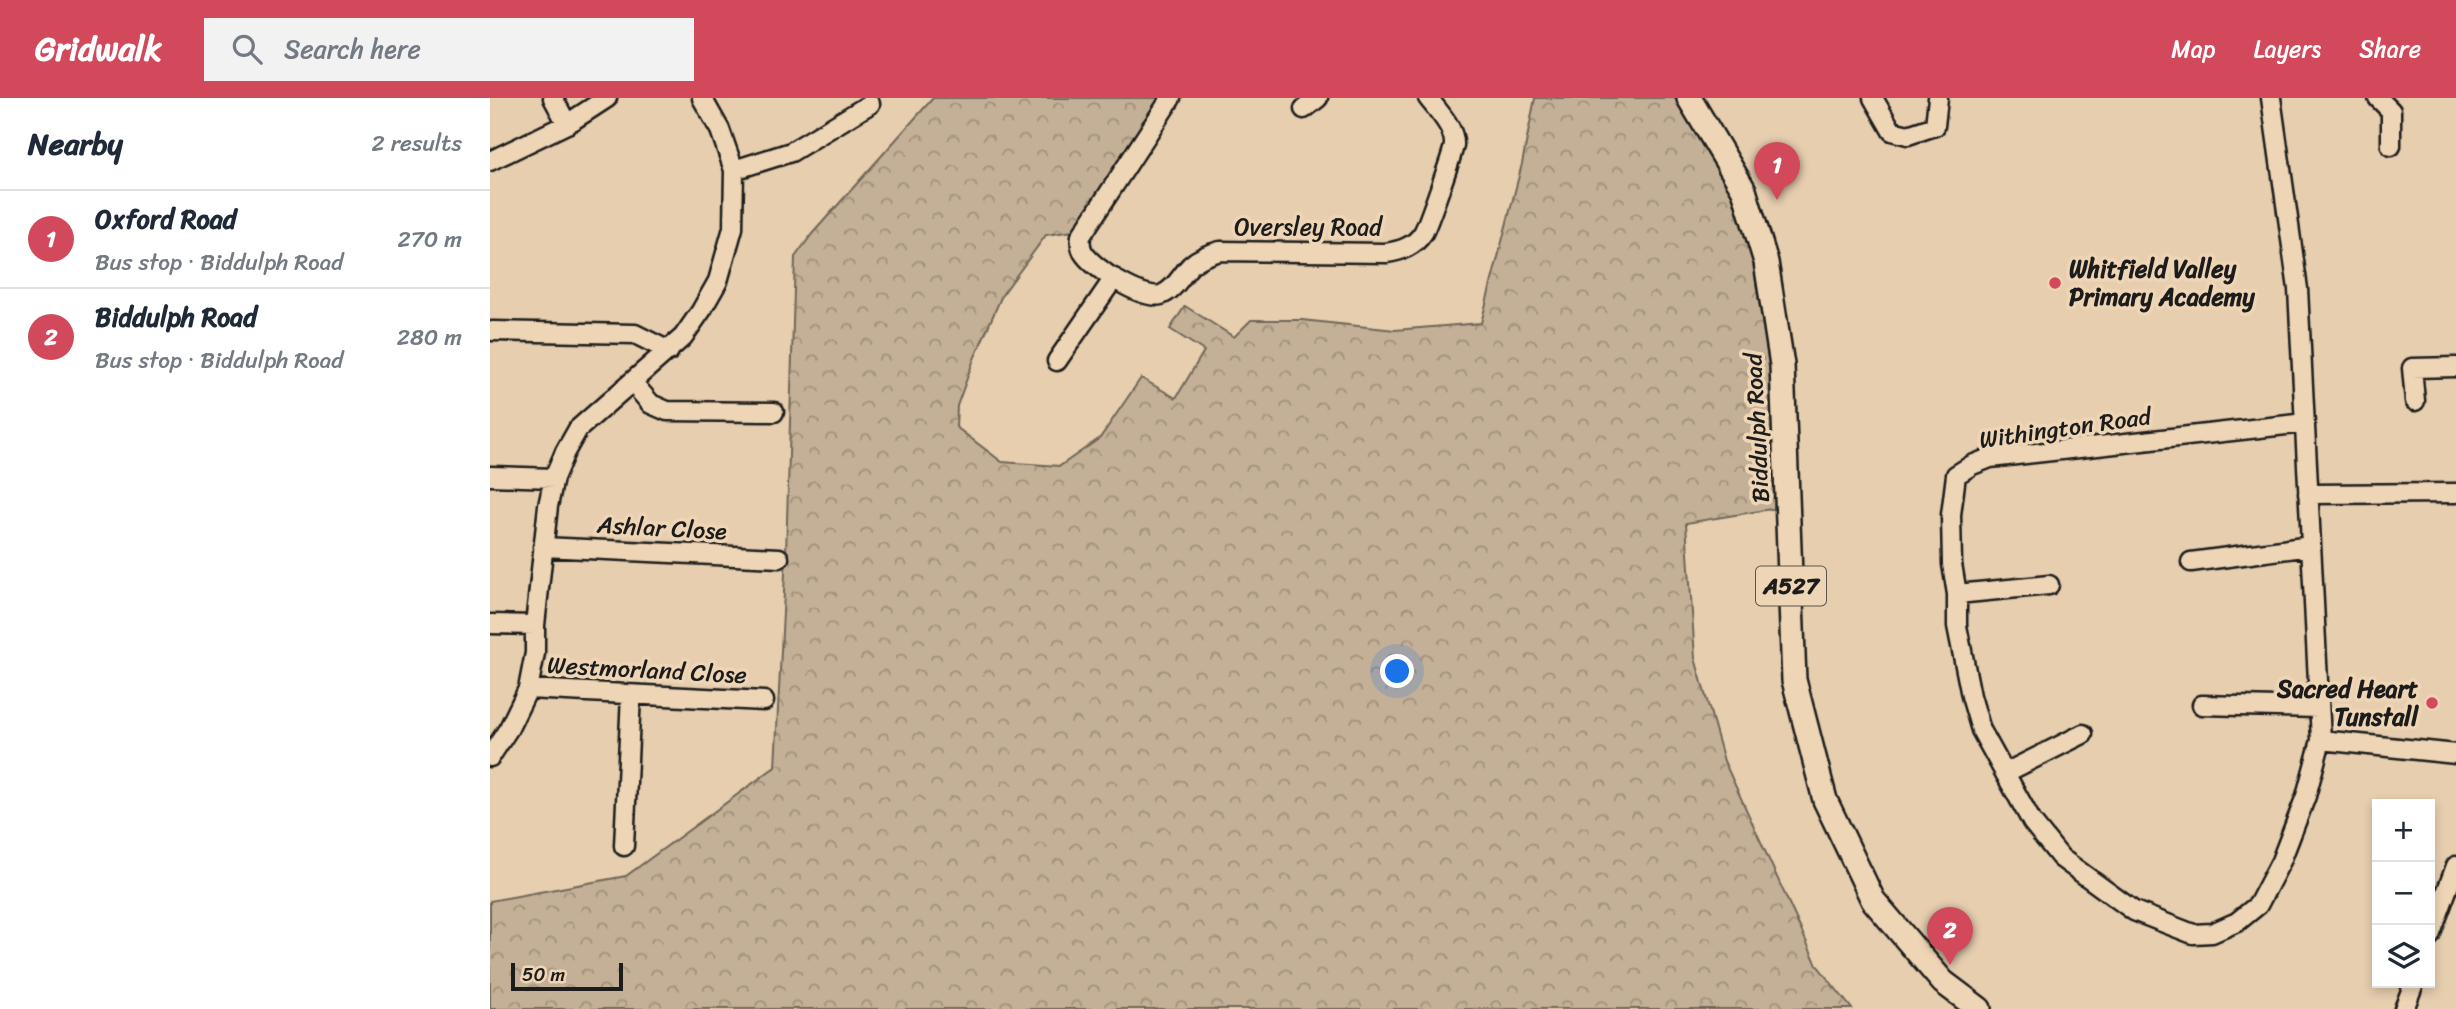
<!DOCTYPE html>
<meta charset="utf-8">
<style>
body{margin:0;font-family:Sriracha,sans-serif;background:#f2f2f3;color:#1f2937}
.controls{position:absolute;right:21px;bottom:21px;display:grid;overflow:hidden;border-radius:0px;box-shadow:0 4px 10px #0003}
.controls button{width:63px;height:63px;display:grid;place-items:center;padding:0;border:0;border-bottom:2px solid #e0e1e3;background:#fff;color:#1f2937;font:35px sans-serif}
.scale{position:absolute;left:21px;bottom:18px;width:112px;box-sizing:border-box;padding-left:7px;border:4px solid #1c1c1c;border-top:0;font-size:19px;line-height:24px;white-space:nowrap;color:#1c1c1c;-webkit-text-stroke:5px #eed5b5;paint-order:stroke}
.you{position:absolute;left:908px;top:574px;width:24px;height:24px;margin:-18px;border:5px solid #fff;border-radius:50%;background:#1a73e8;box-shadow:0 0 0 10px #1a73e833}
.badge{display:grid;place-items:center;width:46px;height:46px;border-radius:50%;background:#d1495b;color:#fff;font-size:23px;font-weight:700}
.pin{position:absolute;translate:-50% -58px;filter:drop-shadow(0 2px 4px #0008)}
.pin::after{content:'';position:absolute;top:37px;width:24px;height:21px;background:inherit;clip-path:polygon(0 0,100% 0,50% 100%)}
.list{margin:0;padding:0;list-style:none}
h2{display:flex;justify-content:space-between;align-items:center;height:91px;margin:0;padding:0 28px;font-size:30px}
h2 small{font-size:23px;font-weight:400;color:#747a83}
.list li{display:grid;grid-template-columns:46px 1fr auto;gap:21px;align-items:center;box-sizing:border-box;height:98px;padding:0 28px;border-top:2px solid #e0e1e3}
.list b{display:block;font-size:26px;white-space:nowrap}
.list p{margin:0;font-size:23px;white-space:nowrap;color:#747a83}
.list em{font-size:23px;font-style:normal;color:#747a83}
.icon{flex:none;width:38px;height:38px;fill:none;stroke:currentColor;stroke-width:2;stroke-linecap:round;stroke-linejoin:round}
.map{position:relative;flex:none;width:1966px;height:911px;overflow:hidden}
header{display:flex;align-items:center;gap:42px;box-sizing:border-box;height:98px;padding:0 35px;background:#d1495b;color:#fff}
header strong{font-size:33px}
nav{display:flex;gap:38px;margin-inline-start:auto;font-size:24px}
.search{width:490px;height:63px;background:#f2f2f3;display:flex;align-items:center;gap:18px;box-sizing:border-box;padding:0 24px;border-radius:0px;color:#747a83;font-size:26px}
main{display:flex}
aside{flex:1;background:#fff}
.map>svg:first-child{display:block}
.park{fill:url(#park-crowns);stroke:#706659;stroke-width:2}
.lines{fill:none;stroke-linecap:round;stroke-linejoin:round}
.minor-casing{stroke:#1c1c1c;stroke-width:23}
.major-casing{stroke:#1c1c1c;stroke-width:28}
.minor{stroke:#eed5b5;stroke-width:18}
.major{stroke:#eed5b5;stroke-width:23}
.poi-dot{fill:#d1495b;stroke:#eed5b5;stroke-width:2.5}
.labels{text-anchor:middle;stroke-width:7;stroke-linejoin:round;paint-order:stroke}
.shield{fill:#eed5b5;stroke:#5b544a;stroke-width:2}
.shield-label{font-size:23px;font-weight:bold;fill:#1c1c1c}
.street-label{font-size:24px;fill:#1c1c1c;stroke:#eed5b5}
.poi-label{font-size:24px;font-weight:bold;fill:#1c1c1c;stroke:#eed5b5;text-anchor:start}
</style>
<header>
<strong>Gridwalk</strong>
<div class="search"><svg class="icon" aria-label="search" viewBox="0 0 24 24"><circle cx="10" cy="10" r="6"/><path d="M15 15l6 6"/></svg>Search here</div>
<nav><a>Map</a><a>Layers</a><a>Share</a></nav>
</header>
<main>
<aside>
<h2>Nearby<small>2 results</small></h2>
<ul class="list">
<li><span class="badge">1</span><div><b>Oxford Road</b><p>Bus stop · Biddulph Road</p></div><em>270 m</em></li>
<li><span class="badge">2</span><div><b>Biddulph Road</b><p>Bus stop · Biddulph Road</p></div><em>280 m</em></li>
</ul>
</aside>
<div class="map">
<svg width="1966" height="911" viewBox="0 0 1966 911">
<defs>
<pattern id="park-crowns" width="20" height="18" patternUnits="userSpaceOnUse" patternTransform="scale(1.75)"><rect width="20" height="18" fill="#c4b096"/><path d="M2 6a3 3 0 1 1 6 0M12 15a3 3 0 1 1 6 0" fill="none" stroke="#9e8e7a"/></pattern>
</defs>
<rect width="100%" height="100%" fill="#e6ceaf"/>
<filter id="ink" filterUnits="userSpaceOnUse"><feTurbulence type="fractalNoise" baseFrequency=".0143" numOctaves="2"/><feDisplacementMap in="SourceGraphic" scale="14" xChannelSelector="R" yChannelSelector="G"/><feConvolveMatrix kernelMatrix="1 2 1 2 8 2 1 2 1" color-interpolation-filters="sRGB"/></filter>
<g filter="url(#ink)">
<!-- park -->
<path class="park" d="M443,0H671L583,133L556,137L512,197L484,261L467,308L466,329L512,364L570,368L610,340L651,280L686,300L714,253L680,231L695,208L744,239L761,222H812L905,232L991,225L1032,66L1045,0H1207L1276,164L1299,408L1196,425L1205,560L1234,663L1327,867L1362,911H0V803L136,778L285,669L296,456L305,159L322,136Z"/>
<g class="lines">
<!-- minor casing -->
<g class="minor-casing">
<path id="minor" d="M63,0L77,26
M681,0L591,138C590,144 590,148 593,154C602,170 652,202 671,197C685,192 691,177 701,167C710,159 719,156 730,153L896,155C910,153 924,149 933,135C937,129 963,55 964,47C965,30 948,13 938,0
M1383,0L1402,33L1418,37L1445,28L1448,0
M1781,0L1808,191L1831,642L1816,698L1791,763L1768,807L1747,824L1722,835L1703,836L1644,813L1571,760L1542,724L1491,632L1481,598L1467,528V496L1462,466L1461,417L1466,377L1482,367L1500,360L1815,325
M1888,0L1901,13V48
M814,11L828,0
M0,63L77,26L117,0
M244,72L301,54L380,6
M2,233L145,236L179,253
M567,263L624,180
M142,284L161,306L177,313L284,314
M1925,303L1922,270L1966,269
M0,378L64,380
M1818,396L1966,395
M53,449L289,460
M1701,464L1821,448
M1467,496L1559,487
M0,526L45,527
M38,591L274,603
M1712,607L1829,610
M1831,642L1966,656
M0,659L19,630L38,591L45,555V527L58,408L64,380L75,354L88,331L193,239L211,213L228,183L243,130L244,72L230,32L212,0
M1515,675L1593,636
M134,748L141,597
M1940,838L1966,768
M1914,911L1924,885"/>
</g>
<!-- major casing -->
<g class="major-casing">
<path id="major" d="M1199,0L1254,92L1276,164L1292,267L1304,582L1335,702L1383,802L1453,884L1489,911"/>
</g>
<!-- minor -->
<use href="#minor" class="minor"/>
<!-- major -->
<use href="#major" class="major"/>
</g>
</g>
<!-- markers -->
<g class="poi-dot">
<circle cx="1565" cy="185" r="7"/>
<circle cx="1942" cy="605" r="7"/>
</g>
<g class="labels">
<!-- shield labels -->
<rect class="shield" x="1266" y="468.5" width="70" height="39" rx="5"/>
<g class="shield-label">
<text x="1301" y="496">A527</text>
</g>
<!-- street labels -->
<g class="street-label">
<text x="818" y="137">Oversley Road</text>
<text transform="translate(1267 330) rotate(-93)" y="8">Biddulph Road</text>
<text transform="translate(1575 330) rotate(-8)" y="8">Withington Road</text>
<text transform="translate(172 430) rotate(3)" y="8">Ashlar Close</text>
<text transform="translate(157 572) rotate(3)" y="8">Westmorland Close</text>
</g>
<!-- poi labels -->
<g class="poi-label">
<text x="1579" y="179">Whitfield Valley<tspan x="1579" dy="28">Primary Academy</tspan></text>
<text x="1928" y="599" text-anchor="end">Sacred Heart<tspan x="1928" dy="28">Tunstall</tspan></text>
</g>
</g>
</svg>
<div class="controls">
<button>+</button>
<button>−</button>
<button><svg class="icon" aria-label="layers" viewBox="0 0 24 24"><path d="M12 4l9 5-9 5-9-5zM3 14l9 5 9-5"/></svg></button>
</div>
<div class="scale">50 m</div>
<div class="you"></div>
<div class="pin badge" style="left:1287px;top:102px">1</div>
<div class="pin badge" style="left:1460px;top:867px">2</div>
</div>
</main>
